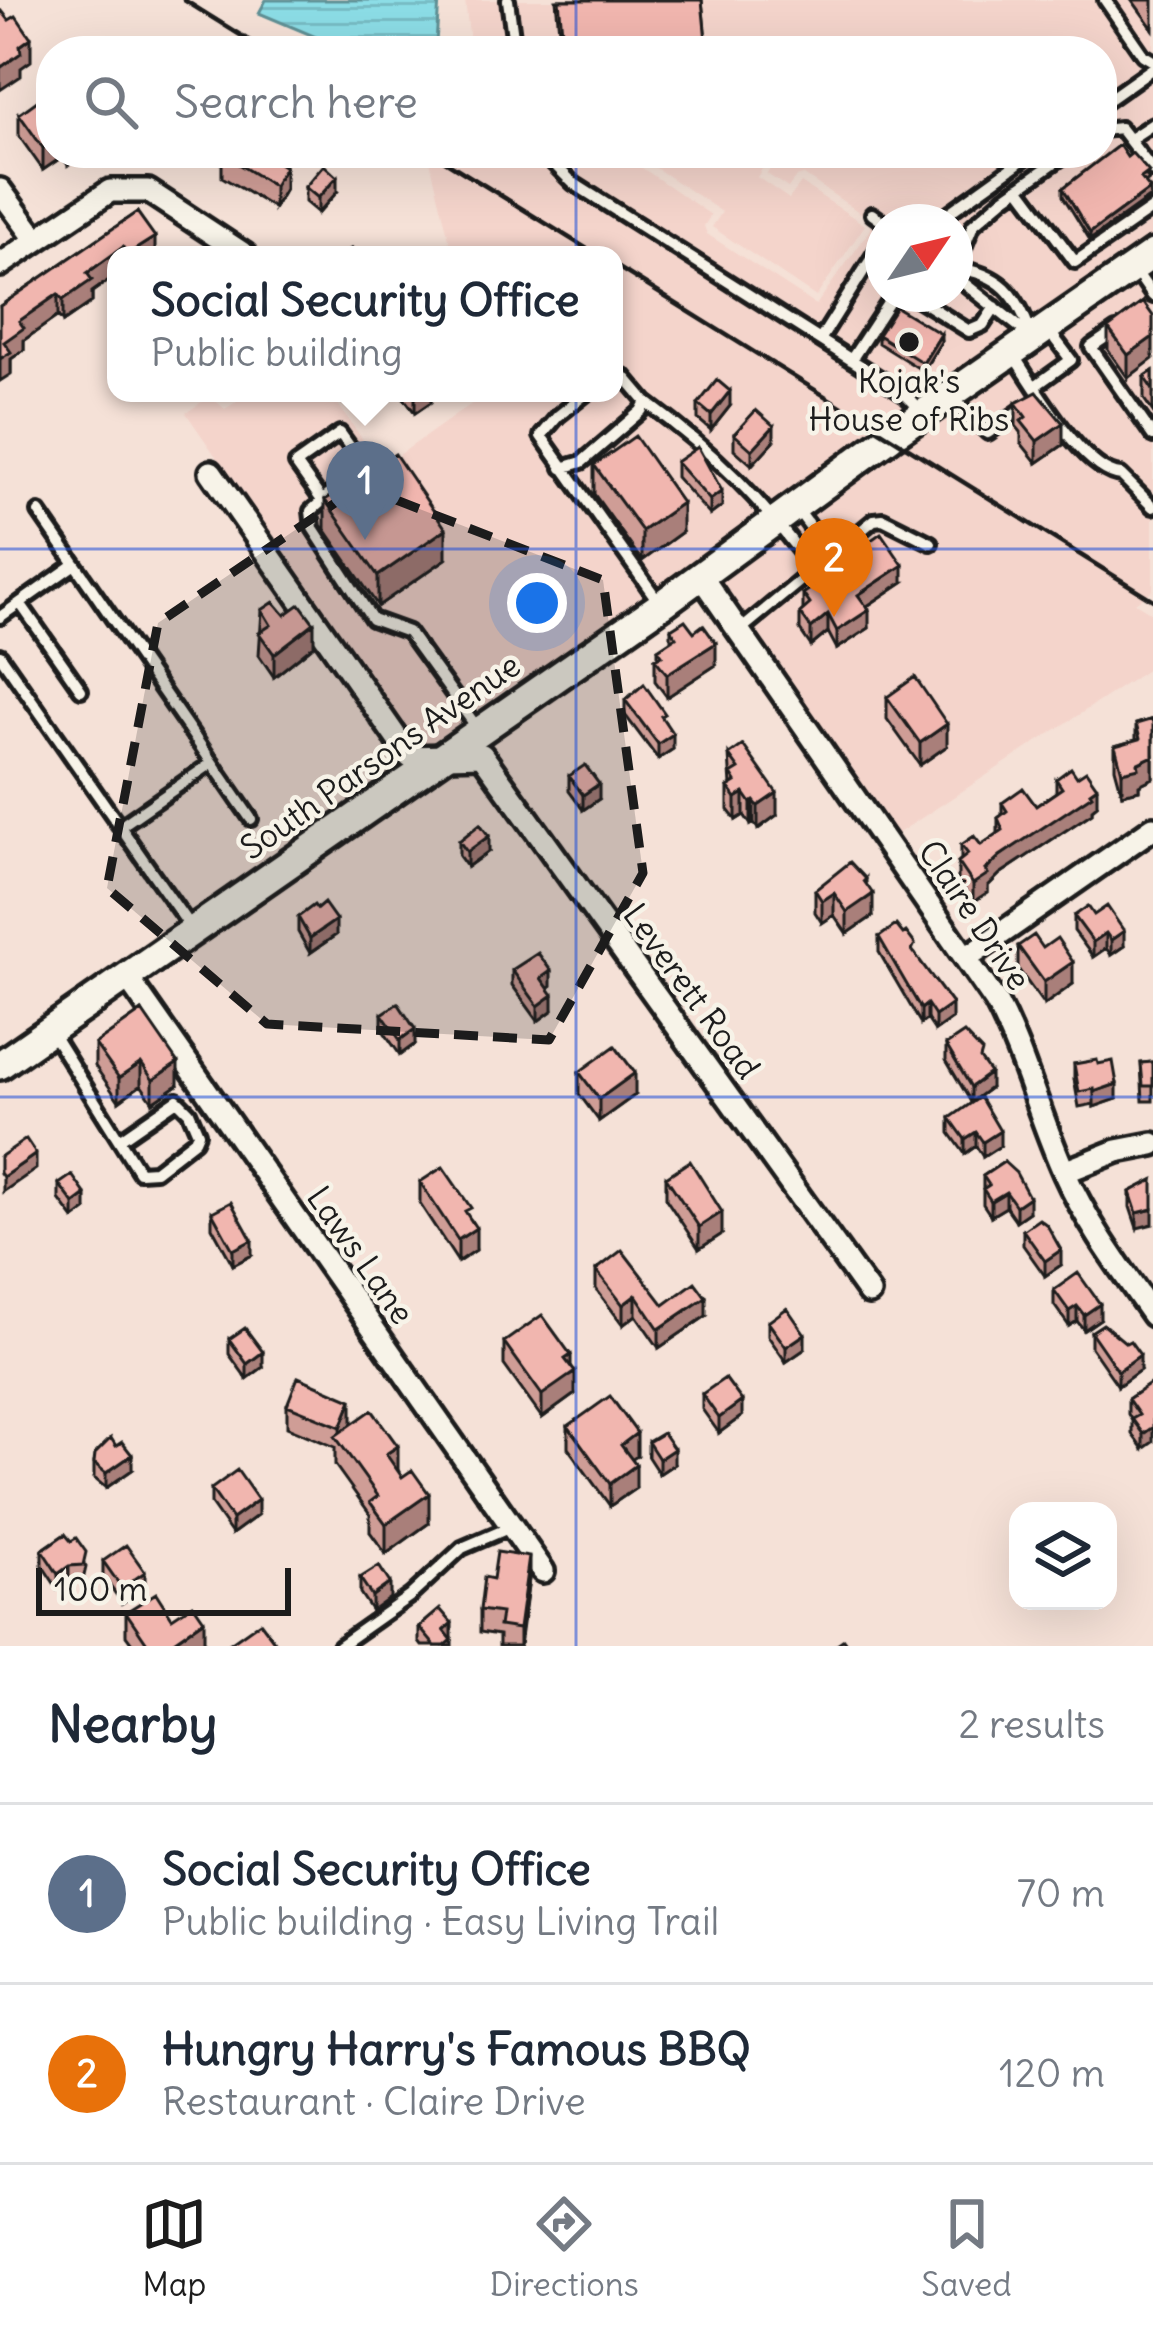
<!DOCTYPE html>
<meta charset="utf-8">
<style>
body{margin:0;font-family:Delius,sans-serif;background:#f6f6f7;color:#1f2937}
.controls{position:absolute;right:36px;bottom:36px;display:grid;overflow:hidden;border-radius:24px;box-shadow:0 12px 48px #0002}
.controls button{width:108px;height:108px;display:grid;place-items:center;padding:0;border:0;border-bottom:3px solid #e0e1e3;background:#fff;color:#1f2937;font:60px sans-serif}
.compass{position:absolute;left:865px;top:204px;width:108px;height:108px;border-radius:50%;background:#fff;box-shadow:0 12px 48px #0002;rotate:55deg}
.scale{position:absolute;left:36px;bottom:30px;width:255px;box-sizing:border-box;padding-left:12px;border:6px solid #1c1c1c;border-top:0;font-size:33px;line-height:42px;white-space:nowrap;color:#1c1c1c;-webkit-text-stroke:9px #f7f3e8;paint-order:stroke}
.you{position:absolute;left:537px;top:603px;width:42px;height:42px;margin:-30px;border:9px solid #fff;border-radius:50%;background:#1a73e8;box-shadow:0 0 0 18px #1a73e833}
.badge{display:grid;place-items:center;width:78px;height:78px;border-radius:50%;background:#1c1c1c;color:#fff;font-size:39px;font-weight:700}
.pin{position:absolute;translate:-50% -99px;filter:drop-shadow(0 3px 6px #0008)}
.pin::after{content:'';position:absolute;top:63px;width:42px;height:36px;background:inherit;clip-path:polygon(0 0,100% 0,50% 100%)}
.popup{position:absolute;left:107px;top:246px;width:516px;height:156px;box-sizing:border-box;display:grid;place-content:center;border-radius:24px;background:#fff;filter:drop-shadow(0 3px 9px #0005);font-size:39px;white-space:nowrap;color:#747a83}
.popup b{font-size:45px;color:#1f2937}
.popup::after{content:'';position:absolute;left:50%;top:100%;margin-left:-24px;border:24px solid transparent;border-top-color:#fff}
.list{margin:0;padding:0;list-style:none}
h2{display:flex;justify-content:space-between;align-items:center;height:156px;margin:0;padding:0 48px;font-size:51px}
h2 small{font-size:39px;font-weight:400;color:#747a83}
.list li{display:grid;grid-template-columns:78px 1fr auto;gap:36px;align-items:center;box-sizing:border-box;height:180px;padding:0 48px;border-top:3px solid #e0e1e3}
.list b{display:block;font-size:45px;white-space:nowrap}
.list p{margin:0;font-size:39px;white-space:nowrap;color:#747a83}
.list em{font-size:39px;font-style:normal;color:#747a83}
.icon{flex:none;width:66px;height:66px;fill:none;stroke:currentColor;stroke-width:2;stroke-linecap:round;stroke-linejoin:round}
.map{position:relative;flex:none;width:1153px;height:1646px;overflow:hidden}
.search{position:absolute;background:#fff;box-shadow:0 12px 48px #0002;left:36px;right:36px;top:36px;height:132px;display:flex;align-items:center;gap:30px;box-sizing:border-box;padding:0 42px;border-radius:48px;color:#747a83;font-size:45px}
.sheet{height:516px;background:#fff}
nav{display:flex;justify-content:space-around;align-items:center;box-sizing:border-box;height:168px;border-top:3px solid #e0e1e3;background:#fff;font-size:33px;color:#747a83}
nav a{display:grid;justify-items:center;gap:6px}
nav .on{color:#1c1c1c}
.map>svg:first-child{display:block}
.built{fill:#f4d4cb;fill-rule:evenodd}
.water{fill:url(#water-rules);stroke:#5f9095;stroke-width:3}
.lines{fill:none;stroke-linecap:round;stroke-linejoin:round}
.service-casing{stroke:#1c1c1c;stroke-width:20}
.minor-casing{stroke:#1c1c1c;stroke-width:30}
.secondary-casing{stroke:#1c1c1c;stroke-width:36}
.service{stroke:#f7f3e8;stroke-width:10}
.minor{stroke:#f7f3e8;stroke-width:21}
.secondary{stroke:#f7f3e8;stroke-width:27}
.rail{stroke:#1c1c1c;stroke-width:4.5}
.wall{fill:#cf9d96;stroke:#1c1c1c;stroke-width:3}
.shaded-wall{fill:#a97f7a;stroke:#1c1c1c;stroke-width:3}
.building{fill:#f1b6af;stroke:#1c1c1c;stroke-width:3}
.marked{fill:#1c1c1c;fill-opacity:0.2;stroke:#1c1c1c;stroke-width:9;stroke-dasharray:24 15;stroke-linejoin:round}
.grid{fill:none;stroke:#1d4ed8;stroke-width:3;stroke-opacity:0.55}
.poi-dot{fill:#1c1c1c;stroke:#f7f3e8;stroke-width:4.5}
.labels{text-anchor:middle;stroke-width:9;stroke-linejoin:round;paint-order:stroke}
.poi-label{font-size:33px;fill:#1c1c1c;stroke:#f7f3e8}
.street-label{font-size:33px;fill:#1c1c1c;stroke:#f7f3e8}
</style>
<div class="map">
<svg width="1153" height="1646" viewBox="0 0 1153 1646">
<defs>
<pattern id="water-rules" width="6" height="5" patternUnits="userSpaceOnUse" patternTransform="scale(3)"><rect width="6" height="5" fill="#8cdde6"/><path d="M0 2.5h6" fill="none" stroke="#78bdc5"/></pattern>
</defs>
<rect width="100%" height="100%" fill="#f5e1d7"/>
<filter id="ink" filterUnits="userSpaceOnUse"><feTurbulence type="fractalNoise" baseFrequency=".00833" numOctaves="2"/><feDisplacementMap in="SourceGraphic" scale="24" xChannelSelector="R" yChannelSelector="G"/><feConvolveMatrix kernelMatrix="1 2 1 2 8 2 1 2 1" color-interpolation-filters="sRGB"/></filter>
<g filter="url(#ink)">
<!-- built -->
<path class="built" d="M465,0H1153V243L555,667L526,676L425,747L417,748L186,413L210,396L225,409L236,402L237,393H330L382,467L487,393H614V255H453L428,153H635V163L711,215L704,226L707,234L816,305L871,229V220L804,175L796,177L788,188L767,174L775,160L769,153H1102V51H471ZM883,222H955V294H883Z
M645,153H755L767,161L757,177L789,199L801,183L865,225L816,297L712,227L722,212L641,158Z
M1153,264V590L1135,603L1153,614V666L894,836L713,577Z"/>
<!-- water -->
<path class="water" d="M266,0H439L436,43L423,51H349L259,13Z"/>
<g class="lines">
<!-- service casing -->
<g class="service-casing">
<path id="service" d="M508,0L515,51
M1105,0L1143,55L1153,61
M1102,104L1153,68
M1102,130L1120,128L1153,171
M1130,139L1153,124
M543,153L573,183L905,394L921,410
M1019,187L1075,262L1153,208
M872,214L883,222
M936,222L1032,153
M955,268C1000,273 1018,294 1031,335
M956,268L973,225L1004,198L1068,153
M1135,270L1153,296
M955,276L1032,337
M910,294L969,331L983,325L995,307
M1116,330L1091,347L1153,436
M820,340L883,240
M1013,355C1035,386 1083,472 1121,475L1153,507
M851,360L894,294
M1035,386L1071,360L1049,331
M587,393L558,416L541,436L661,605
M952,397L988,433L1024,408
M646,402C716,454 761,499 813,569
M562,468L582,462L641,411L646,402L624,376L614,374
M321,499L296,464L340,433L363,465L311,511L313,528L372,619L408,632L478,729
M797,509L832,556
M39,512L251,819
M20,603L81,690
M0,617L75,564
M738,632L874,520L883,519L931,543
M0,655L191,928
M121,826L212,763
M52,1033L139,1172L155,1171L195,1140L198,1133L189,1112L177,1100L119,1140
M339,1646L410,1596L462,1548L511,1527"/>
</g>
<!-- minor casing -->
<g class="minor-casing">
<path id="minor" d="M0,190L36,239
M0,265L110,191H148L245,255
M211,472L410,757L482,755L869,1293
M700,575L996,1002C1025,1057 1039,1117 1065,1174C1088,1225 1121,1269 1153,1315
M966,958L1153,828
M127,977L543,1571
M1064,1172L1117,1151L1153,1144"/>
</g>
<!-- secondary casing -->
<g class="secondary-casing">
<path id="secondary" d="M0,1065L661,605L891,436L1153,254"/>
</g>
<!-- service -->
<use href="#service" class="service"/>
<!-- minor -->
<use href="#minor" class="minor"/>
<!-- secondary -->
<use href="#secondary" class="secondary"/>
<!-- rail -->
<path class="rail" d="M184,0L266,51
M432,153L597,255
M614,265L1153,600"/>
</g>
<!-- wall -->
<path class="wall" d="M556,0H702L707,51H561Z
M1132,0H1153V29Z
M19,114L51,153L83,154L68,165L62,157L43,170L19,136Z
M266,153L285,189L274,208L222,177V154Z
M1127,157L1149,180L1145,183L1150,197L1090,240L1063,196V188Z
M305,187L337,192L318,213L305,202Z
M137,212L155,255H116V275L92,292V302L63,322L58,316L24,340V350L11,359V374L0,306Z
M1143,302L1128,378L1108,350V328Z
M878,335L941,342L923,371L878,343Z
M1153,371V412L1144,399V377Z
M400,393H431V402L415,413Z
M1016,403L1063,445L1037,463L1021,443V432L1016,426Z
M698,404L730,406L711,430L698,419Z
M734,434L774,441L752,465L734,449Z
M676,462L722,506L710,515L676,477Z
M594,465L682,532L642,561L594,494Z
M325,500L446,559L378,606L325,529Z
M816,579L903,582L866,607L869,628L837,649L828,632L811,646L800,630V613L803,610V594L816,584Z
M262,610L314,645L274,677L259,655Z
M671,629L716,665L667,697L655,681V659L658,657V649L671,641Z
M887,697L947,746L920,765L887,719Z
M625,700L665,722L673,749L658,759L625,715Z
M1153,719V778L1139,785V790L1122,794L1115,768V746L1136,740V724Z
M729,755L777,815L758,829L754,823L751,825L744,815L736,820L728,810V787L731,786Z
M569,776L599,799L583,810L569,791Z
M1056,779L1097,805L1092,809V813L1000,874L988,886V892L973,902L958,880V862L961,859V845H981L998,834V818L1002,815V803L1036,806L1056,792Z
M459,841L489,851L467,867L459,856Z
M866,884L873,916L847,934L834,915L822,923L815,912V890Z
M317,909L336,935L310,953L298,932V917Z
M1094,915L1124,946L1111,955L1106,948L1093,957L1074,931V916Z
M879,937L915,954L952,1019L935,1031L927,1019L921,1024L879,952Z
M1018,946L1043,948L1073,984L1044,1005L1018,969Z
M512,970L551,986L548,988L553,1010L538,1021L512,985Z
M142,1011L178,1085L153,1102L141,1085L119,1101L95,1066V1044Z
M382,1014L415,1044L400,1055L382,1029Z
M946,1045L982,1062L990,1088L971,1102L946,1060Z
M1153,1062V1101H1143L1141,1063Z
M1074,1064H1098L1117,1099L1094,1107V1104L1079,1107L1074,1079Z
M579,1072L635,1095L599,1121L579,1094Z
M950,1118L1000,1146L983,1157L976,1146L965,1154L950,1133Z
M1004,1162L1029,1212L1016,1221L1006,1207L991,1216L983,1204V1176Z
M666,1177L722,1234L699,1249L666,1199Z
M1153,1180L1137,1228L1130,1207V1192Z
M420,1182L471,1220L476,1250L458,1262L420,1204Z
M59,1184L86,1210L74,1219L59,1199Z
M212,1212L252,1255L233,1265L212,1227Z
M1023,1230L1061,1265L1045,1276L1023,1245Z
M596,1270L664,1305L706,1316L659,1348L636,1315L623,1325L596,1289Z
M1054,1290L1100,1319L1084,1330L1077,1321L1069,1326L1054,1305Z
M768,1322L805,1349L786,1362L768,1336Z
M1091,1332L1140,1370L1118,1386L1091,1347Z
M229,1339L263,1367L247,1379L229,1354Z
M504,1342L571,1368L575,1394L542,1418L504,1365Z
M1153,1382L1143,1449L1132,1434V1421L1128,1414V1399Z
M702,1394L742,1416L719,1433L702,1409Z
M287,1405L352,1422L351,1425L398,1470L429,1523L386,1554L370,1532V1514L335,1465V1447L287,1427Z
M568,1426L637,1456L631,1459L636,1488L610,1506L568,1448Z
M648,1442L674,1464L659,1474L648,1457Z
M94,1463L132,1470L106,1488L94,1478Z
M211,1489L258,1515L232,1534L211,1504Z
M65,1534L86,1567L83,1580L69,1581L58,1589L42,1565V1550Z
M103,1561L145,1587L122,1603L103,1576Z
M360,1578L390,1598L372,1611L360,1593Z
M529,1579L520,1646H499V1635L480,1632V1610Z
M126,1612L172,1618L204,1642L199,1646H134L126,1635Z
M419,1627L452,1638V1646H422L419,1642Z"/>
<!-- shaded-wall -->
<path class="shaded-wall" d="M31,38V61L21,68V76L0,90V68L20,46Z
M51,143V153H62V157L43,170V148Z
M68,153H83V154L68,165Z
M285,167V189L274,208V186Z
M337,177V192L318,213V198Z
M1150,189V197L1090,240V233Z
M155,237V255H128V254Z
M123,247V255H116V275L92,292V302L63,322V300L87,273Z
M58,294V316L24,340V350L11,359V374L0,381V359L4,342L19,321Z
M941,334V342L923,371V363Z
M1153,337V359L1128,378V355Z
M730,391V406L711,430V415Z
M422,393H431V402L415,413V398Z
M1063,423V445L1037,463V441Z
M774,426V441L752,465V450Z
M722,491V506L710,515V500Z
M682,503V532L642,561V531Z
M446,529V559L378,606V576Z
M903,565V582L858,612V595Z
M869,610V628L837,649V631Z
M828,614V632L811,646V628Z
M314,623V645L274,677V654Z
M716,643V665L667,697V674Z
M947,724V746L920,765V743Z
M673,734V749L658,759V744Z
M1153,756V778L1139,785V790L1122,794V772Z
M599,784V799L583,810V795Z
M1097,787V805L1092,809V813L1000,874L988,886V892L973,902V884L1000,856Z
M744,793V815L736,820V798Z
M777,793V815L758,829V806Z
M754,801V823L751,825V803Z
M489,836V851L467,867V852Z
M866,879V899L873,894V916L847,934V912Z
M834,893V915L822,923V901Z
M336,920V935L310,953V938Z
M1124,931V946L1111,955V940Z
M1106,933V948L1093,957V942Z
M1073,962V984L1044,1005V982Z
M551,971V986L541,993V978Z
M553,995V1010L538,1021V1006Z
M927,1004V1019L921,1024V1009Z
M952,1004V1019L935,1031V1016Z
M415,1029V1044L400,1055V1040Z
M141,1063V1085L119,1101V1078Z
M178,1063V1085L153,1102V1080Z
M635,1073V1095L599,1121V1099Z
M990,1073V1088L971,1102V1087Z
M1117,1084V1099L1094,1107V1092Z
M1000,1131V1146L983,1157V1142Z
M976,1132V1146L965,1154V1139Z
M36,1154V1169L3,1192V1177Z
M1006,1192V1207L991,1216V1201Z
M86,1195V1210L74,1219V1204Z
M1029,1197V1212L1016,1221V1206Z
M1153,1209V1224L1137,1228V1213Z
M722,1212V1234L699,1249V1227Z
M476,1228V1250L458,1262V1240Z
M252,1240V1255L233,1265V1250Z
M1061,1250V1265L1045,1276V1261Z
M636,1295V1315L623,1325V1305Z
M706,1297V1316L659,1348V1329Z
M1100,1304V1319L1084,1330V1315Z
M1077,1306V1321L1069,1326V1311Z
M805,1334V1349L786,1362V1347Z
M263,1352V1367L247,1379V1364Z
M571,1355V1375L575,1372V1394L542,1418V1395L565,1359Z
M1140,1355V1370L1118,1386V1371Z
M352,1400V1422L342,1446L341,1427Z
M742,1401V1416L719,1433V1418Z
M1153,1427V1442L1143,1449V1434Z
M637,1433V1456L621,1467V1445Z
M398,1446V1475L386,1454Z
M674,1449V1464L659,1474V1459Z
M132,1455V1470L106,1488V1473Z
M636,1465V1488L610,1506V1484Z
M429,1494V1523L386,1554V1524Z
M258,1500V1515L232,1534V1519Z
M529,1557V1579L519,1646V1629Z
M69,1566V1581L58,1589V1574Z
M145,1572V1587L122,1603V1588Z
M390,1583V1598L372,1611V1596Z
M204,1620V1642L199,1646H171V1643Z
M452,1623V1638L444,1645V1630Z"/>
<!-- building -->
<path class="building" d="M559,0H702L707,51H612L611,38L563,43Z
M2,11L9,20L16,16L31,38L20,46L21,53L0,68V13Z
M51,91V143L43,148L19,114Z
M1119,145L1127,157L1132,153L1149,172L1141,178L1150,189L1090,233L1063,188Z
M223,153H263L285,167L274,186L222,154Z
M324,165L337,177L318,198L305,187Z
M137,212L155,237L128,254L123,247L87,273L92,280L63,300L58,294L19,321L24,328L4,342L11,352L0,359V306Z
M352,248L357,255H342Z
M1143,302L1153,316V337L1128,355L1108,328Z
M896,307L941,334L923,363L878,335Z
M1153,371V390L1144,377Z
M717,380L730,391L711,415L698,404Z
M1037,392L1063,423L1037,441L1021,421L1026,417L1016,403Z
M756,410L774,426L752,450L734,434Z
M635,436L682,503L642,531L594,465Z
M698,447L722,491L710,500L676,462Z
M395,454L446,529L378,576L325,500Z
M881,533L903,565L858,595L869,610L837,631L828,614L811,628L800,613L810,604L803,594L818,583L816,579Z
M274,602L285,615L300,604L314,623L274,654L259,633L271,625L262,610Z
M685,620L694,632L703,625L716,643L667,674L655,659L662,655L658,649L676,637L671,629Z
M915,677L947,724L920,743L887,697Z
M644,684L665,714L661,716L673,734L658,744L625,700Z
M1153,719V756L1138,763L1139,768L1122,772L1115,746L1140,739L1136,724Z
M743,745L777,793L758,806L754,801L751,803L744,793L736,798L728,787L736,782L731,774L739,769L729,755Z
M585,765L599,784L583,795L569,776Z
M1071,768L1077,777L1086,771L1097,787L1090,792L1092,795L1000,856L985,870L988,874L973,884L958,862L968,854L961,845L974,836L981,845L1003,830L998,818L1007,811L1002,803L1023,788L1036,806L1062,788L1056,779Z
M480,824L489,836L467,852L459,841Z
M850,862L866,879L864,881L873,894L847,912L834,893L822,901L815,890Z
M324,903L336,920L310,938L298,917L314,905L317,909Z
M1088,906L1094,915L1107,906L1124,931L1111,940L1106,933L1093,942L1074,916Z
M896,925L903,934L906,932L915,944L912,950L952,1004L935,1016L927,1004L921,1009L879,937Z
M1034,935L1043,948L1057,938L1073,962L1044,982L1018,946Z
M538,953L551,971L541,978L553,995L538,1006L512,970Z
M398,1003L415,1029L400,1040L382,1014Z
M142,1011L178,1063L153,1080L141,1063L119,1078L95,1044Z
M964,1033L982,1052L980,1059L990,1073L971,1087L946,1045Z
M615,1046L635,1073L599,1099L579,1072Z
M1097,1060L1098,1064L1113,1061L1117,1084L1094,1092V1089L1079,1092L1074,1064Z
M1153,1062V1086H1143L1141,1063Z
M980,1097L1000,1131L983,1142L976,1132L965,1139L950,1118Z
M26,1139L36,1154L3,1177L0,1173V1157Z
M690,1161L722,1212L699,1227L666,1177Z
M1004,1162L1016,1173L1029,1197L1016,1206L1006,1192L991,1201L983,1189L989,1185L983,1176Z
M443,1167L471,1208L465,1211L476,1228L458,1240L420,1182Z
M72,1175L86,1195L74,1204L59,1184Z
M1153,1180V1209L1137,1213L1130,1192Z
M231,1202L252,1240L233,1250L212,1212Z
M1039,1219L1047,1225L1061,1250L1045,1261L1023,1230Z
M622,1250L664,1305L695,1282L706,1297L659,1329L636,1295L623,1305L596,1270Z
M1078,1273L1100,1304L1084,1315L1077,1306L1069,1311L1054,1290Z
M787,1308L805,1334L786,1347L768,1322Z
M542,1315L571,1355L565,1359L575,1372L542,1395L504,1342Z
M1103,1324L1126,1343L1130,1341L1140,1355L1118,1371L1091,1332Z
M245,1328L263,1352L247,1364L229,1339Z
M298,1377L352,1400L341,1427L287,1405Z
M725,1378L742,1401L719,1418L702,1394Z
M1153,1382V1427L1143,1434L1132,1419L1139,1415L1128,1399Z
M610,1396L637,1433L621,1445L636,1465L610,1484L568,1426Z
M372,1410L398,1446L386,1454L402,1477L412,1470L429,1494L386,1524L370,1502L378,1496L335,1436Z
M663,1433L674,1449L659,1459L648,1442Z
M111,1438L116,1446L122,1442L132,1455L106,1473L94,1463L95,1454Z
M237,1470L258,1500L232,1519L211,1489Z
M65,1534L71,1541L76,1538L86,1552L83,1565L69,1566L58,1574L42,1550Z
M126,1545L145,1572L122,1588L103,1561Z
M497,1552L529,1557L519,1629L499,1626L501,1613L480,1610L484,1577L493,1579Z
M379,1566L390,1583L372,1596L360,1578Z
M156,1593L172,1618L193,1604L204,1620L171,1643L173,1646H149L126,1612Z
M440,1609L452,1623L444,1630L452,1640L445,1646H435L419,1627Z
M260,1622L275,1642L270,1646H226Z
M844,1639L849,1646H834Z"/>
</g>
<!-- marked area -->
<path class="marked" d="M360,486L603,580L643,873L549,1040L267,1024L107,888L158,623Z"/>
<!-- grid -->
<path class="grid" d="M576,0V51M576,153V1646M0,549H1153M0,1097H1153"/>
<!-- markers -->
<circle class="poi-dot" cx="909" cy="342" r="12"/>
<g class="labels">
<!-- poi labels -->
<g class="poi-label">
<text x="909" y="393">Kojak's<tspan x="909" dy="38">House of Ribs</tspan></text>
</g>
<!-- street labels -->
<g class="street-label">
<text transform="translate(380 756) rotate(-35)" y="12">South Parsons Avenue</text>
<text transform="translate(975 915) rotate(56)" y="12">Claire Drive</text>
<text transform="translate(692 991) rotate(54)" y="12">Leverett Road</text>
<text transform="translate(361 1255) rotate(55)" y="12">Laws Lane</text>
</g>
</g>
</svg>
<div class="controls">
<button><svg class="icon" aria-label="layers" viewBox="0 0 24 24"><path d="M12 4l9 5-9 5-9-5zM3 14l9 5 9-5"/></svg></button>
</div>
<svg class="compass" viewBox="-18 -18 36 36"><path d="M0-13l5 13h-10z" fill="#e53935"/><path d="M0 13l5-13h-10z" fill="#747a83"/></svg>
<div class="scale">100 m</div>
<div class="you"></div>
<div class="pin badge" style="left:365px;top:540px;background:#5c6f8a">1</div>
<div class="popup"><b>Social Security Office</b>Public building</div>
<div class="pin badge" style="left:834px;top:617px;background:#e8710a">2</div>
<div class="search"><svg class="icon" aria-label="search" viewBox="0 0 24 24"><circle cx="10" cy="10" r="6"/><path d="M15 15l6 6"/></svg>Search here</div>
</div>
<section class="sheet">
<h2>Nearby<small>2 results</small></h2>
<ul class="list">
<li><span class="badge" style="background:#5c6f8a">1</span><div><b>Social Security Office</b><p>Public building · Easy Living Trail</p></div><em>70 m</em></li>
<li><span class="badge" style="background:#e8710a">2</span><div><b>Hungry Harry's Famous BBQ</b><p>Restaurant · Claire Drive</p></div><em>120 m</em></li>
</ul>
</section>
<nav>
<a class="on"><svg class="icon" aria-label="map" viewBox="0 0 24 24"><path d="M3 6l6-2 6 2 6-2v14l-6 2-6-2-6 2zM9 4v14M15 6v14"/></svg>Map</a>
<a><svg class="icon" aria-label="directions" viewBox="0 0 24 24"><path d="M12 3l9 9-9 9-9-9zM9 14v-3h6M13 9l2 2-2 2"/></svg>Directions</a>
<a><svg class="icon" aria-label="saved" viewBox="0 0 24 24"><path d="M7 4h10v16l-5-4-5 4z"/></svg>Saved</a>
</nav>
